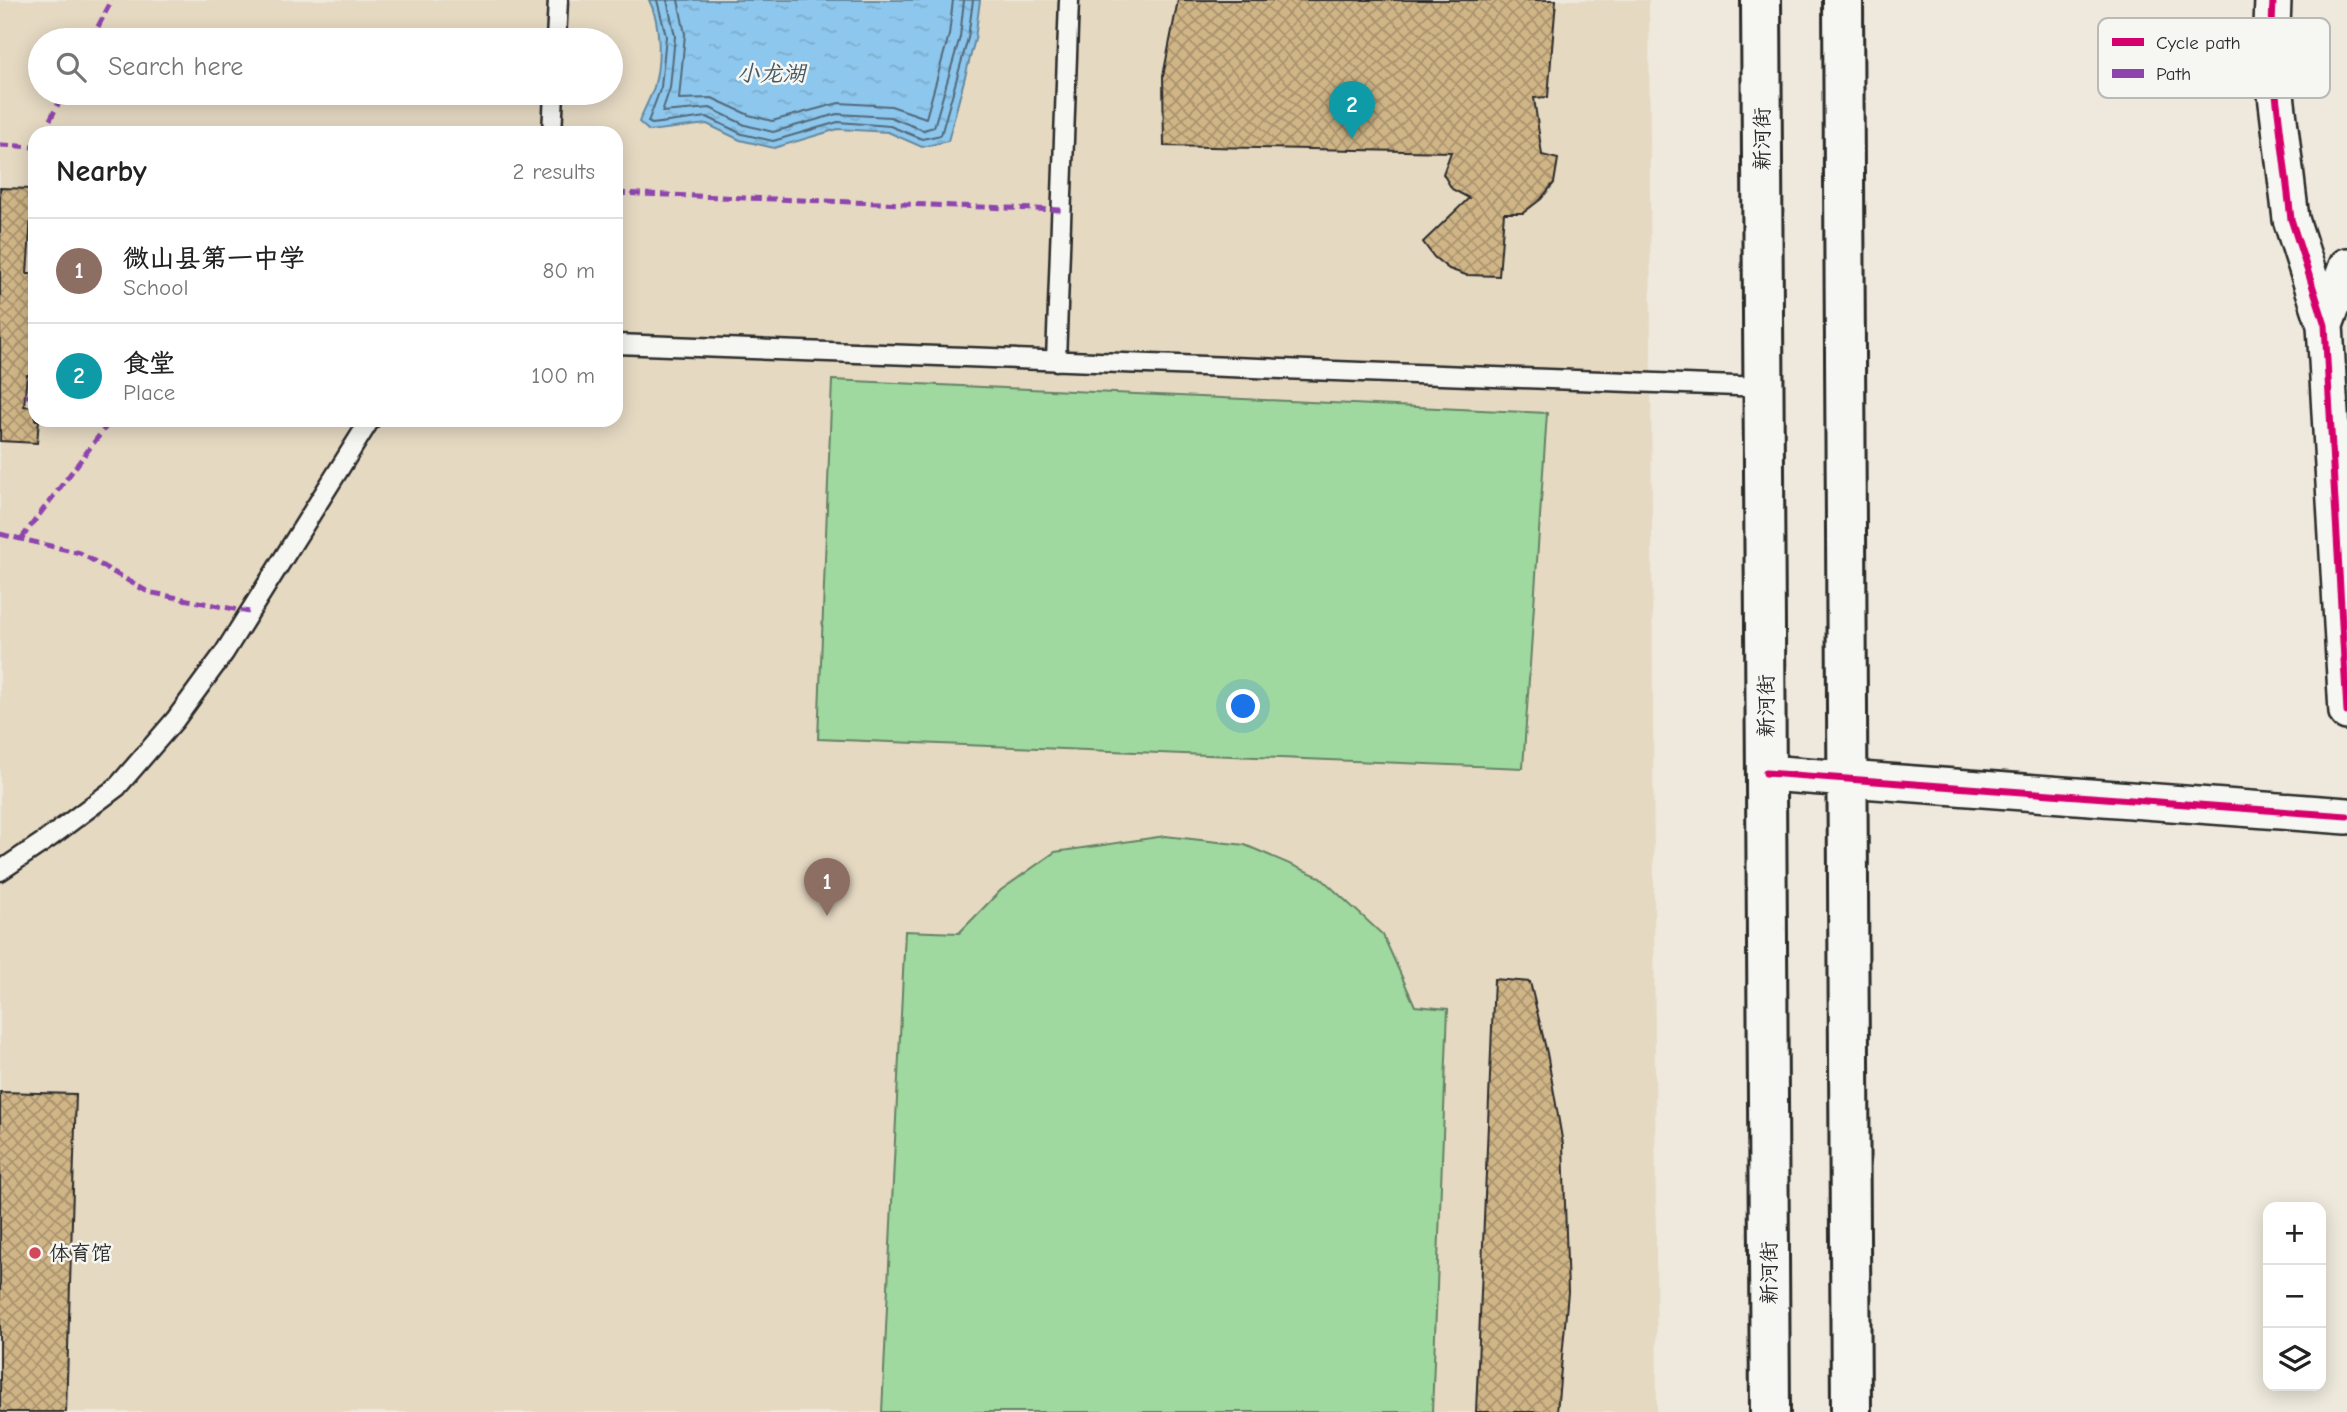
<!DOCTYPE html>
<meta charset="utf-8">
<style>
body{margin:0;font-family:"Comic Neue","LXGW WenKai TC",sans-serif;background:#f2f2f2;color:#222}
.controls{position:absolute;right:21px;bottom:21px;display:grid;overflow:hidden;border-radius:14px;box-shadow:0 4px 18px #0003}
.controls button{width:63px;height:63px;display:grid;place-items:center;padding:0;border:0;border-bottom:2px solid #e0e0e0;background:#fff;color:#222;font:35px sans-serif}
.you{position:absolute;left:1244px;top:707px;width:24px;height:24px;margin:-18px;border:5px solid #fff;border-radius:50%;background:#1a73e8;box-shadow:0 0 0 10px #1a73e833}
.badge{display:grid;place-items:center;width:46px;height:46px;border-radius:50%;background:#d1495b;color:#fff;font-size:23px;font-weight:700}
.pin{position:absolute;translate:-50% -58px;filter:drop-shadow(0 2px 4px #0008)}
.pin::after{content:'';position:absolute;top:37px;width:24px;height:21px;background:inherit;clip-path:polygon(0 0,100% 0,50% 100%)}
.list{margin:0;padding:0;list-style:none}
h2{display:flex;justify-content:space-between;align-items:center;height:91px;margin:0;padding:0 28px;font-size:30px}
h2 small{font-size:23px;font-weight:400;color:#767676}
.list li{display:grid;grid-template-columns:46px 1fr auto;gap:21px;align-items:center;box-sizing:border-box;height:105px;padding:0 28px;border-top:2px solid #e0e0e0}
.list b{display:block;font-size:26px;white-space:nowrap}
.list p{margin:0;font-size:23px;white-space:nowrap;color:#767676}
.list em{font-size:23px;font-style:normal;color:#767676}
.icon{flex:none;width:38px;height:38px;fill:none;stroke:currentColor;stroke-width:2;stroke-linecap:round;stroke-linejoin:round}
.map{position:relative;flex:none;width:2347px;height:1412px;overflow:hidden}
.search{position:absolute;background:#fff;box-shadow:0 4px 18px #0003;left:28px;top:28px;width:595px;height:77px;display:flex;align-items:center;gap:18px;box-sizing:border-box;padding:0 24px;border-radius:38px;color:#767676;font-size:26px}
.panel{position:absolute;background:#fff;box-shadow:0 4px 18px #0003;left:28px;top:126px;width:595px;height:301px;border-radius:21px}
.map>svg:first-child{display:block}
.built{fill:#e5d9c2;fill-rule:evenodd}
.green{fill:#9fd99f;stroke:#658265;stroke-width:2}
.water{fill:url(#water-ripples);stroke:#66899f;stroke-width:2}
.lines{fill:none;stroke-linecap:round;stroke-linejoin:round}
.shore{stroke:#526979;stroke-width:2}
.building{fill:url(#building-cross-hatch);stroke:#2b2b2b;stroke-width:2}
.service-casing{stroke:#2b2b2b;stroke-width:23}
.minor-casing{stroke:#2b2b2b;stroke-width:40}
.secondary-casing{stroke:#2b2b2b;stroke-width:44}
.service{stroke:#f6f6f2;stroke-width:18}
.minor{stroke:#f6f6f2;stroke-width:35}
.secondary{stroke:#f6f6f2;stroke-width:38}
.quiet{stroke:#8e44ad;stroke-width:5;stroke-dasharray:10 5;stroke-linecap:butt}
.cycleway-casing{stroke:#f6f6f2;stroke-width:11}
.cycleway{stroke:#d6006c;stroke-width:7}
.poi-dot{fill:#d1495b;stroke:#f6f6f2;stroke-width:2.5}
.labels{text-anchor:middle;stroke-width:5;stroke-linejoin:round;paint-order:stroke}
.street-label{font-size:21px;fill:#2b2b2b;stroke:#f6f6f2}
.poi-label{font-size:21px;fill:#2b2b2b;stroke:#f6f6f2;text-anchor:start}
.water-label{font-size:23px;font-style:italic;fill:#485a65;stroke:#f6f6f2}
.key{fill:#f6f6f2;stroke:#b9b9b6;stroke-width:2}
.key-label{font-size:19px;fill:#2b2b2b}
</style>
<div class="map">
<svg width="2347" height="1412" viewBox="0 0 2347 1412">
<defs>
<pattern id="water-ripples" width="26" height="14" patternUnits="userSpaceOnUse" patternTransform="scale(1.75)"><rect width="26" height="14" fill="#8dc7ed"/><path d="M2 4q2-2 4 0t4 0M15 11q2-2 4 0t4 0" fill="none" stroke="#7aabcb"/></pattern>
<pattern id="building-cross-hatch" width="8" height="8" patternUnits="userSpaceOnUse" patternTransform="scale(1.75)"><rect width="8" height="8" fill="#d0b586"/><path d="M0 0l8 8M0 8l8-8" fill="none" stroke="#a9936e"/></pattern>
</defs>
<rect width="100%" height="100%" fill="#eee9dc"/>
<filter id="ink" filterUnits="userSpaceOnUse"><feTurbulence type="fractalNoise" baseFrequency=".0143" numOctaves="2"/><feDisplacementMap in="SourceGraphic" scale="14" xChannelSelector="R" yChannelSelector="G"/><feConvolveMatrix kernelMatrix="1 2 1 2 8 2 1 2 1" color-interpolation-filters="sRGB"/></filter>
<g filter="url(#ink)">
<!-- built -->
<path class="built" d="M0,0H1649L1657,1412H0ZM40,40H611V93H40ZM35,133H616V420H35Z"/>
<!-- green -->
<path class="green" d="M832,380L1547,413L1523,768L818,739Z
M1165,836L1245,845L1320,877L1383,935L1415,1006L1448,1009L1432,1412H882L905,931L959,933L1001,890L1055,852Z"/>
<!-- water -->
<path class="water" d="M649,0H980L975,39L948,141L922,147L888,132L838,129L774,148L740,140L707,124L649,131L639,122C643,111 650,99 654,87C661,62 661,23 649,0Z"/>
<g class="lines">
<!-- shore -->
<path class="shore" d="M657,0L666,36L661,87L648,122L652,124L707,117L742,134L773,141L838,122L890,126L922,139L941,135L968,38L973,0
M667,0L675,36L670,88L662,112L710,108L745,125L773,132L837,114L890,117L923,130L934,127L960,37L964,0
M678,0L685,34L679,99L712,98L749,115L772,121L839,103L891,106L926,118L949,35L953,0"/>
</g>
<!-- building -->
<path class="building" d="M1178,0H1556L1548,97L1534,98L1542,155L1558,159L1554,183L1541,199L1523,213H1504L1499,276L1466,275L1449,269L1434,257L1423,242L1469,198L1452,189L1443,174L1451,152L1164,146L1163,76Z
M0,188L33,189L27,274H35V375H27L24,406L35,407V420H39L37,443L0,441Z
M1494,979L1530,982L1547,1053L1563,1144L1568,1292L1557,1412H1476Z
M0,1092L76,1094L66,1412H0Z"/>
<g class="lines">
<!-- service casing -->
<g class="service-casing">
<path id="service" d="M556,40L558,0
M552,133L554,93
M616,344L1764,387
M1056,361L1069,0
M0,871L49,838L117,787L175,720L224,653L370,420"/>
</g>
<!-- minor casing -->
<g class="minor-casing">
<path id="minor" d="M2273,0L2271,53L2291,219L2325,325L2347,712
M2325,325L2347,266
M1766,773L2347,816"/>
</g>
<!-- secondary casing -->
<g class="secondary-casing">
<path id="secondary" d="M1761,0L1770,1412
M1843,0L1851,1412"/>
</g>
<!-- service -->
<use href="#service" class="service"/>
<!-- minor -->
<use href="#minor" class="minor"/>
<!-- secondary -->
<use href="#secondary" class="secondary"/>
<!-- quiet -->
<path class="quiet" d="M91,40L112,0
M43,133L64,93
M0,145L35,147
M33,189H35
M616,193L1061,210
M25,396H35
M0,534L80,553L148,592L249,612
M21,539L111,420"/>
<!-- cycleway casing -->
<g class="cycleway-casing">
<path id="cycleway" d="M2273,0L2271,53L2291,219L2325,325L2347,712
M1766,773L2347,816"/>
</g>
<!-- cycleway -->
<use href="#cycleway" class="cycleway"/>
</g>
</g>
<!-- markers -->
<circle class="poi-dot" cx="35" cy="1253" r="7"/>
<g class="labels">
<!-- street labels -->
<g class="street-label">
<text transform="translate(1762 139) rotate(-90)" y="7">新河街</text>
<text transform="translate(1766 706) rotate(-90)" y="7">新河街</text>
<text transform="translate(1769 1273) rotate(-90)" y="7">新河街</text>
</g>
<!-- poi labels -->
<g class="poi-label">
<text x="49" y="1260">体育馆</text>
</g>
<!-- water labels -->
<g class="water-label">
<text x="771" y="81">小龙湖</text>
</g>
</g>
<!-- legend -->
<rect x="2098" y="18" width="232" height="80" rx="10" class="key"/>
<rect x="2112" y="38" width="32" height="8" fill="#d6006c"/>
<rect x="2112" y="69" width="32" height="9" fill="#8e44ad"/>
<g class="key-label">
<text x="2156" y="49">Cycle path</text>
<text x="2156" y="80">Path</text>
</g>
</svg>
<div class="controls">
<button>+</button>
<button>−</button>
<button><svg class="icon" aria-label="layers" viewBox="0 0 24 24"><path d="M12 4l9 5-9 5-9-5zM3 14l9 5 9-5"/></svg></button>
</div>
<div class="you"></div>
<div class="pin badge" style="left:827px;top:916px;background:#8d6e63">1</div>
<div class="pin badge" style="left:1352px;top:139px;background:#0f9aa8">2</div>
<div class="search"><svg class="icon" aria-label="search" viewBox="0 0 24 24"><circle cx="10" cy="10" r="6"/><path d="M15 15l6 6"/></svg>Search here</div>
<section class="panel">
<h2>Nearby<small>2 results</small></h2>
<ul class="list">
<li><span class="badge" style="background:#8d6e63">1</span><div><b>微山县第一中学</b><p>School</p></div><em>80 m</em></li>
<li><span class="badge" style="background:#0f9aa8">2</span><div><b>食堂</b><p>Place</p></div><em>100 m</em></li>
</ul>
</section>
</div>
